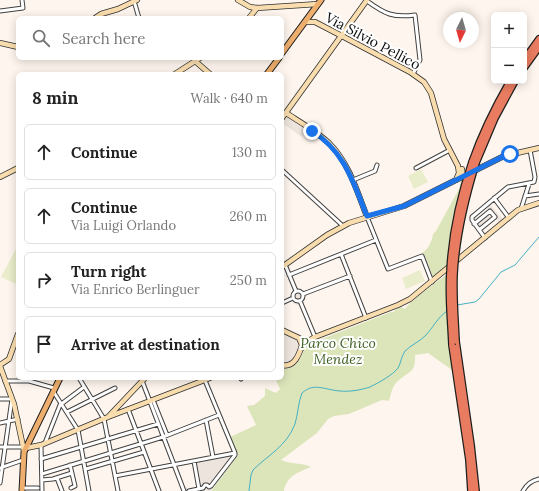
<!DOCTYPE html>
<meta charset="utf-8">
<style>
body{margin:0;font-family:Lora,serif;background:#f2f2f2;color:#222}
.controls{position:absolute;right:12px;top:12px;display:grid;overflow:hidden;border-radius:6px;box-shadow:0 2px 10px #0003}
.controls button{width:36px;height:36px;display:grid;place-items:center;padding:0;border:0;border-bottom:1px solid #e0e0e0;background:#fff;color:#222;font:20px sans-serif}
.compass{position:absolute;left:443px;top:12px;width:36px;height:36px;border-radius:50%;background:#fff;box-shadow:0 2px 10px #0003;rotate:185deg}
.stop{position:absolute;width:12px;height:12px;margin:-9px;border:3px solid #1a73e8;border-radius:50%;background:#fff}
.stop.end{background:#1a73e8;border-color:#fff;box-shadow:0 1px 4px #0008}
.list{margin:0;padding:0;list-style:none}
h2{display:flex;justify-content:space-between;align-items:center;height:52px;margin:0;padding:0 16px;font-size:17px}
h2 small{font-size:13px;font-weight:400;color:#767676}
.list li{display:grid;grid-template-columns:26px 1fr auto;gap:12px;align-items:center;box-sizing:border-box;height:56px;margin:0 8px 8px;padding:0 8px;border:1px solid #e0e0e0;border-radius:6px}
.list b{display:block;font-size:15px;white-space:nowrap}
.list p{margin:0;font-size:13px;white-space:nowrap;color:#767676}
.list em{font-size:13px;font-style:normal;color:#767676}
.icon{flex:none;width:22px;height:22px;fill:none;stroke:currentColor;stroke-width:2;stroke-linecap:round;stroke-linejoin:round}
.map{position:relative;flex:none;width:539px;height:491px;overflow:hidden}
.search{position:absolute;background:#fff;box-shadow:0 2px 10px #0003;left:16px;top:16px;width:268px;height:44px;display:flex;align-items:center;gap:10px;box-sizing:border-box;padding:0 14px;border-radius:6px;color:#767676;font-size:15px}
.panel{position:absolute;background:#fff;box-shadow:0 2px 10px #0003;left:16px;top:72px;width:268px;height:308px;border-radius:6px}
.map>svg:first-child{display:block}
.green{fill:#dce5ba}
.pitch{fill:#eaedcb}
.plaza{fill:#ede5dd}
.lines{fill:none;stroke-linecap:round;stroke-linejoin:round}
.stream{stroke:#43b0c3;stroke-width:1}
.street-casing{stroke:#404040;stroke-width:5}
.secondary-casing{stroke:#2f2f2f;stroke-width:6}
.primary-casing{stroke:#1e1e1e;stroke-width:7}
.highway-casing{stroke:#1e1e1e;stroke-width:8}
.street{stroke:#fff;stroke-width:3}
.secondary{stroke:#f9ddae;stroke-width:4.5}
.primary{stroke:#eeae6d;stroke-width:5}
.highway{stroke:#e97c60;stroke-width:5.5}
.highway-bridge-casing{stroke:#1e1e1e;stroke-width:8;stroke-linecap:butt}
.highway-bridge{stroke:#e97c60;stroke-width:5.5}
.route{stroke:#1a73e8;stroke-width:5}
.labels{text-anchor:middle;stroke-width:4;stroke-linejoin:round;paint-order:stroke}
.street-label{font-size:14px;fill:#0d0d0d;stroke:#fff}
.park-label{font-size:14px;font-style:italic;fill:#3e5f22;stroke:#fff}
</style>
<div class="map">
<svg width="539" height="491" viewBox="0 0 539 491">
<rect width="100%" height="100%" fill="#fef6ee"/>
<!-- green -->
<path class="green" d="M464,178L452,228L447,265L433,277L425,256L422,253C429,248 432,241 433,234L436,231L460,187L461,180Z
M447,274L449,339L452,370L428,353L415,355C416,373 409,371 398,381C392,386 391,394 389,401L382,400L349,414L334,416L328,419L317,433L281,460C292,465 301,462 311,467C299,472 286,476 284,491H211L238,455L230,437L256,425L247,406L254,405L265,396V388L276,393L280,389L275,378H282V368C297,372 301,355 306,345L391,312H394L395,310L401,307L405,309C410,301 437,282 447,274Z"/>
<!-- pitch -->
<path class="pitch" d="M421,169L428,182L414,189L408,176Z
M18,245V285L1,277Z
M420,270L425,281L406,289L402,278Z"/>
<!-- plaza -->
<path class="plaza" d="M286,113L309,129L302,137L282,123V118Z
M489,203L505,222L501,225L496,218L481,232L473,222L489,210L485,205Z
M290 297a8 8 0 1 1 16 0a8 8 0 1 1-16 0Z
M282,323L284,327L306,337L308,343L297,363L287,369L282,368Z
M236,451L238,455L211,491H182V490L185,487L188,488L197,487L193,463L195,459Z"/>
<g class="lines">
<!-- stream -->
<path class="stream" d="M457,305L475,302L479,299L501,272L515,265L539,237
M249,491L251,475L253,470C269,454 286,447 295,424C298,414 298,403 302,393C314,382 325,390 340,391C349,392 361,390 370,387C378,383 393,375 398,368C401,363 401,357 405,351C411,345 419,342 425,336C433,328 437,318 447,311"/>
<!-- street casing -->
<g class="street-casing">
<path id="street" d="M134,1L139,18
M367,1C385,14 393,18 415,15L420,60L413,74
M0,11L23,8L22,0
M416,168L450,150
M282,170L343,226
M353,180L375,171L377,165
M525,196L539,194
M494,198L509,218
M521,209L529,184
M367,217L388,269L422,256L432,282
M474,224L490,211L495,217L479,230
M485,238L472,220V217L508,187L534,182L535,177L530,150
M341,254L366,318
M282,263L286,267L296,291
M289,275L376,240
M293 296a5 5 0 1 1 10 0a5 5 0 1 1-10 0Z
M303,294L350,276
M300,301L315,337
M282,303L293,298
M79,378L104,419L118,491
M141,378L184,491
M240,378L241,379
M5,381H29L54,388
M53,391L78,430L89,491
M0,399H12L0,483
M153,400L167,435
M128,409L159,491
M67,412L115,388
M206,420L213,457
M0,423L18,419
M45,443L60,405L84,387
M41,445L42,491
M0,447H24
M41,459L158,424
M194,461L199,489
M70,465L75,486L71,488
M0,468L23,460
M86,469L144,452
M42,474L163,437L219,415
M115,476L235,453
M57,478L62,491
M42,480L53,479L72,473
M22,488H38
M189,491L203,488L205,485H207L209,487L211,486L235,455V453L204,378
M523,491C527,484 531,481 539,479"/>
</g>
<!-- secondary casing -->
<g class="secondary-casing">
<path id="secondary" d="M238,0L250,7L257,8L318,4
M95,18L101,14L118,9L137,0
M249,18L257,8
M305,22H315L342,36L410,72L424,82L431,93L444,139L458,166L459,173L456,180
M0,43L18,47
M195,61L210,74
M175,74L200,58
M286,113C300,122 316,131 329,143C349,163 357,191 367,217
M282,118L367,0
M462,169L463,176
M0,177L18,168
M282,267L327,235L349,223L404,206L504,156L539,148
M282,330L299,338L302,345C299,355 294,368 282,365
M301,349L305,343L315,337L398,305L410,299L518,210L539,203
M0,365L9,359L18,334
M0,366L14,404L24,451
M108,417L145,378
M26,448L41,445L108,417L210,378"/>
</g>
<!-- primary casing -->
<g class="primary-casing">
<path id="primary" d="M282,53L321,0
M267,74L279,58
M22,491L24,452L60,378"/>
</g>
<!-- highway casing -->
<g class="highway-casing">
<path id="highway" d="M524,60L539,39
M524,68L539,47
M472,162C482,133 495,107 510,81
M476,163L495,118L515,81
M456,341L471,445L476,491
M452,345L469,460L471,491"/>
</g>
<!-- street -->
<use href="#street" class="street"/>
<!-- secondary -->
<use href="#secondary" class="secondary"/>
<!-- primary -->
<use href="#primary" class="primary"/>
<!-- highway -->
<use href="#highway" class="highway"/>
<!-- highway-bridge casing -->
<g class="highway-bridge-casing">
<path id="highway-bridge" d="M456,341C455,318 453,296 454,274C456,236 465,199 476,163
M452,345C451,320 448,295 450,271C452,233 460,197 472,162"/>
</g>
<!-- highway-bridge -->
<use href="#highway-bridge" class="highway-bridge"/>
</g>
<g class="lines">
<!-- route -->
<path class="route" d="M312,131C345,152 353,182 367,216L404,206L502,157L510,154"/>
</g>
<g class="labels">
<!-- street labels -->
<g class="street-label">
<text transform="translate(373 41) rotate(28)" y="5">Via Silvio Pellico</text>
</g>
<!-- park labels -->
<g class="park-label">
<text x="338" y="348">Parco Chico<tspan x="338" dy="16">Mendez</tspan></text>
</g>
</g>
</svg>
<div class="controls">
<button>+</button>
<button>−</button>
</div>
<svg class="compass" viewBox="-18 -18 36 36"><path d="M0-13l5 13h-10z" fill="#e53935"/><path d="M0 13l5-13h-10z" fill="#767676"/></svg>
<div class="stop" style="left:510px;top:154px"></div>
<div class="stop end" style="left:312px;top:131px"></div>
<div class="search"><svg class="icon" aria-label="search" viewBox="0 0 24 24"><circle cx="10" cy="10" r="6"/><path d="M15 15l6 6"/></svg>Search here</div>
<section class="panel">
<h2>8 min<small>Walk · 640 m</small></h2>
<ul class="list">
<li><svg class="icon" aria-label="ahead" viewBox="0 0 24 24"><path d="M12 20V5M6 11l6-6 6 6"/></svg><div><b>Continue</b></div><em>130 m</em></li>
<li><svg class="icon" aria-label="ahead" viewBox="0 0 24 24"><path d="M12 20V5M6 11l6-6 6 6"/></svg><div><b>Continue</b><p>Via Luigi Orlando</p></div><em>260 m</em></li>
<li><svg class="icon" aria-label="right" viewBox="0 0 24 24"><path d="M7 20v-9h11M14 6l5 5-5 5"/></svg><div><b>Turn right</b><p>Via Enrico Berlinguer</p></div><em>250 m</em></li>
<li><svg class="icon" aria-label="arrive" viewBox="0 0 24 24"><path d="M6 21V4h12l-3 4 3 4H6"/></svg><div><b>Arrive at destination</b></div></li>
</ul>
</section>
</div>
